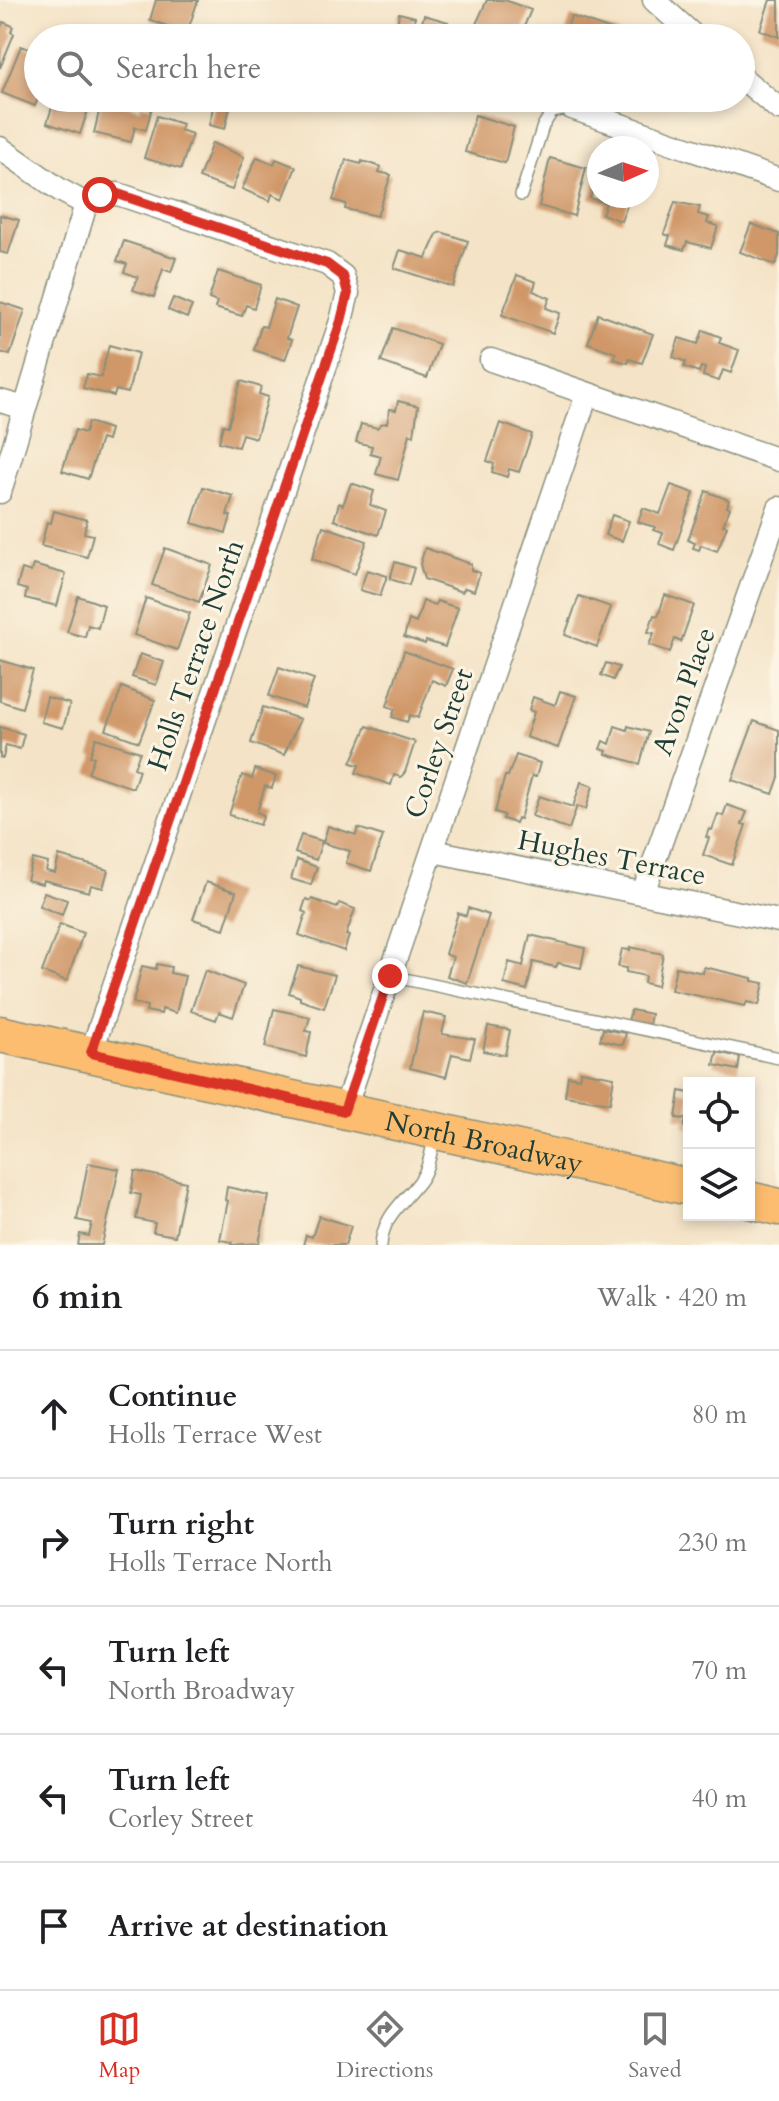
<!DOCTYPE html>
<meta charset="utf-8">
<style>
body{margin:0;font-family:Cardo,serif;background:#f2f2f2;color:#202124}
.controls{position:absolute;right:24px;bottom:24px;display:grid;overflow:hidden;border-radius:0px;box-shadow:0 4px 12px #0003}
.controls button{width:72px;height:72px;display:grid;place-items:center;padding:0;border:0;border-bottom:2px solid #e0e0e0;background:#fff;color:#202124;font:40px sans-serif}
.compass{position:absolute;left:587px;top:136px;width:72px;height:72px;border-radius:50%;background:#fff;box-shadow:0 4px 12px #0003;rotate:87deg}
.stop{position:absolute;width:24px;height:24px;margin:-18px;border:6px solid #d93025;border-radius:50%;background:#fff}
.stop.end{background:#d93025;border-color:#fff;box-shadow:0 2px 8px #0008}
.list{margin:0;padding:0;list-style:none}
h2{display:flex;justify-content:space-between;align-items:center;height:104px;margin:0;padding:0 32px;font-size:34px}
h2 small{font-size:26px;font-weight:400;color:#757577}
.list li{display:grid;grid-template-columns:52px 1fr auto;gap:24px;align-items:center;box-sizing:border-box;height:128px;padding:0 32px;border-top:2px solid #e0e0e0}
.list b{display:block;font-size:30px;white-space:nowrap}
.list p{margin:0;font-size:26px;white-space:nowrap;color:#757577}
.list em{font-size:26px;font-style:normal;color:#757577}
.icon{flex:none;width:44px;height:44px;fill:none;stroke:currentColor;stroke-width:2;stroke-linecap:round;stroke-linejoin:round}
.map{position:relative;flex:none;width:779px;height:1245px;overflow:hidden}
.search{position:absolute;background:#fff;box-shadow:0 4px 12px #0003;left:24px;right:24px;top:24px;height:88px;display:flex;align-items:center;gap:20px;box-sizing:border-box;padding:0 28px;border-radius:44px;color:#757577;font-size:30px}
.sheet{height:744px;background:#fff}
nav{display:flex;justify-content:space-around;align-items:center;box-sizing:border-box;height:112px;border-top:2px solid #e0e0e0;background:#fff;font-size:22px;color:#757577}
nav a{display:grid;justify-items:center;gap:4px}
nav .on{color:#d93025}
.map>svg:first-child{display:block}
.building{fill:#d09768}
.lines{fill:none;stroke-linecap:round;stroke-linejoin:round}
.service-casing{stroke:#8a907d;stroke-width:14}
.minor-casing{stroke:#8a907d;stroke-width:25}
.primary-casing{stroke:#8a907d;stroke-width:39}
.service{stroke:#fff;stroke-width:11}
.minor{stroke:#fff;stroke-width:22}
.primary{stroke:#fcbd6f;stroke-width:36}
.route{stroke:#d93025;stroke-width:10}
.labels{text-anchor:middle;stroke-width:6;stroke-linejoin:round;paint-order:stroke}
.street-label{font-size:28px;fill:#1f3d34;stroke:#fcf5e5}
</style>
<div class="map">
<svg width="779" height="1245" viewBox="0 0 779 1245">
<rect width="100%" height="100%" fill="#fcf5e5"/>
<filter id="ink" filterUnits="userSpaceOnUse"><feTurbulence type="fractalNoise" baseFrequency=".0125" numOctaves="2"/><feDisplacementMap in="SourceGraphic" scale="16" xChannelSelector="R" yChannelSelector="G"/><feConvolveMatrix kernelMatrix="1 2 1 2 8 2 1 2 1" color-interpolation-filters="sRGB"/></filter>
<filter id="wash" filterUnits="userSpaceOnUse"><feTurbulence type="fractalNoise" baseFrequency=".006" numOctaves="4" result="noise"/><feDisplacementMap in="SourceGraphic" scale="32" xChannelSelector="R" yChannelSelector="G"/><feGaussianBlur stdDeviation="1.8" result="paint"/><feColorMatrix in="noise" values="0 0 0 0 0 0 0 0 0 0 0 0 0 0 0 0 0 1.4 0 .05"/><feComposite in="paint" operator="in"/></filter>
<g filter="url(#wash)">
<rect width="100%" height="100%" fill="#f4e3c6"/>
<g id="blocks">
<!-- building -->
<path class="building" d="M156,0H198L187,33L150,20Z
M487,0H505L531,10L523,29L525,31L522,38H475L480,26L476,24Z
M770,0H779V37L760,30Z
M399,13L415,17L412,28L420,30L424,15L448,22L444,38H390L393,26H397Z
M571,16L620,33L619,38H564Z
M3,22L13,26L11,32L14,34L0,68V29Z
M21,46L38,52V98L35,106L2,93Z
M55,98H92L80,134L47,123Z
M102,99L140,109L141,105L152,107L146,130L135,127L131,142L94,133Z
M214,103L230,107L225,129L209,125Z
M475,115L514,127L505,163L465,152Z
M157,116L182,124L180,130L192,134L181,169L144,158Z
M212,143L244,157L232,190L199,178Z
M257,157L274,164L276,159L296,167L283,199L272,194L270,201L242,189Z
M550,158L586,168L574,216L539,206Z
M346,160L361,164L362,161L381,167L379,172L391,175L377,216L345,209L346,204L333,200Z
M599,173V196H631L621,221L602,214L606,203L590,198Z
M675,202L700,207L698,214L709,217L707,223L718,226L711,248L687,242L684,250L667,245L670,236L664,234Z
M0,215L19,220L8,254L0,252Z
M751,224L779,234V255L775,265L740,252Z
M441,232L468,241L453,287L394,268L400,250L426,258L437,234Z
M124,241L176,258L171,272L163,269L154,297L133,290L138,277L124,272L127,264L117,261Z
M218,271L261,285L254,308L246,305L242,316L215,308L217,302L209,299Z
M517,275L536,282L533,291L550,298L546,308L560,313L553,333L502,315Z
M173,298L192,306L187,318L168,310Z
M275,299L297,307L287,338L292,340L285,360L254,350L261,326L266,327Z
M0,302L25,310L10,355L0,352Z
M598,314L653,334L642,363L629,359L628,363L614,359L616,353L588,343Z
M393,328L439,344L427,378L381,362Z
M703,330L721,337L719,343L739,350L731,373L723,370L719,381L703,376L705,368L701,367L699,372L684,367L686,362L673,357L679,338L698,344Z
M109,345L138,353L128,393L116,390L114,396L83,388L87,374L101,377Z
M241,381L261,387L259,394L268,397L256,438L242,434L238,447L219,442L223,425L228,426Z
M398,401L418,406L414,435L410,434L398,480L376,474L381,456L370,453L372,446L356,442L361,424L377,428L381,424L387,423L390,409L396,410Z
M88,422L110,429L107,441L101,439L88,479L62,471L75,430L85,433Z
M500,423L532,434L519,472L509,469L507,477L492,472L494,464L487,461Z
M351,483L374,491L370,505L386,511L378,535L334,520L339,503L343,505Z
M671,485L694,493L674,550L659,544L663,533L653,530L655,527L638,522L643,508L660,514Z
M203,487L233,496L227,515L231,516L226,533L192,523Z
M706,491L729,500L727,507L730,508L723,525L727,526L717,551L701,545L699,550L693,548L695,543L688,540Z
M54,511L87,520L84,533L93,535L87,557L41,546L47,522L51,523Z
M612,515L629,521L622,541L605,535Z
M323,526L367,541L355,574L312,559Z
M165,548L212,565L199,602L152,585Z
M425,548L471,564V570L480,573L474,591L465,588L462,592L424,579L420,564Z
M395,562L414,568L409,585L390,579Z
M33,565L66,574L57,606L25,598L27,590L17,587L22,569L31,572Z
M367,570L387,576L380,596L360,590Z
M665,595L694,605L681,642L675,639L670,652L649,645L654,633L648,632L654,615L658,616Z
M78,596L104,605L98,628L88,625L85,637L67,632Z
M579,596L611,607L597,647L565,635Z
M146,598L190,613L177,650L134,635Z
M423,601L435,605L437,601L458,608L445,647L426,641L425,644L404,637L409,620L416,623Z
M404,651L453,669L446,686L432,680L418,718L410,715L407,722L392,717L395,709L387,706Z
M140,654L164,662L156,685L132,677Z
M0,660L33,670L22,708L0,701Z
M606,663L619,667L613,680L601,675Z
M279,667L314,679L304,708L269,696Z
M122,687L155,700L139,742L106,730Z
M560,691L576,696L558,748L526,737L534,712L529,710L533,697L555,705Z
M47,697L70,704L63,728L41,722Z
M263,707L300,719L284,755L251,743Z
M754,721L779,730V777L773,794L732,780Z
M367,726L415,742L405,772L401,777L394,775L391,785L356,773L359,765L351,763Z
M615,726L627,730L628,726L649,732L640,764L606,754L607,751L600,749L603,741L610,744Z
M0,727L24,734L20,749L6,745L3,758H0Z
M96,738L140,752L134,768L139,770L133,788L88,773L94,757L90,756Z
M516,755L540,763L536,777L532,776L520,819L517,818L515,823L503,819L504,815L495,812L505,776H508Z
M255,769L276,776L272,788L265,786L257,812L264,815L260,825L229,815L242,775L252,779Z
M581,782L593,786L586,809L577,806L569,829L532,816L539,796L573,807Z
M727,805L747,812L742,824L746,825L732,865L703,855L709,838L706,837L709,829L712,830L718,814L723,816Z
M328,826L356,835L358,828L383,836L371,871L346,863L350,851L323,843Z
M301,835L322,841L316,860L295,853Z
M59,856L108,870L103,888L91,885L89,892L43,880L42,884L27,880L33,859L48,863L46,871L55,873Z
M297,860L317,867L311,885L291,879Z
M206,882L236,892L224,929L193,919Z
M44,892L67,900L62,915L39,906Z
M306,899L311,901L312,899L337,908L339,903L355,909L346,935L349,936L344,951L299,935L306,913L302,911Z
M468,908L489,915L467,983L447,976L453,957L445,954L458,913L466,916Z
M60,924L83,933L67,981L42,972Z
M530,935L585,948L581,968L558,963L556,967L533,962L527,990L504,984L509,962L523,966Z
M630,947L663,954L657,986L644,983L645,976L626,972V968L618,967L622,949L630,950Z
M157,964L171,967L170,973L185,976L176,1013L162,1009L161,1014L146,1011L147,1006L133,1003L142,966L156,969Z
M298,966L335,975L324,1008L300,1000V997L289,993Z
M676,967L703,973L704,967L752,978V981L764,983L759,1005L747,1002L745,1006L671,990Z
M205,970L244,985L233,1017L219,1012L216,1020L191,1011Z
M274,1009L310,1017L306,1031L311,1032L306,1057L265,1047Z
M631,1010L651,1014L649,1025L628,1021Z
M423,1012L446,1017L442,1034L475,1039L470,1058L452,1054L446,1077L410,1068Z
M488,1026L510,1030L505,1055L483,1051Z
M603,1029L626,1033L623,1045L600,1040Z
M717,1052L740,1057L738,1070L714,1065Z
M581,1071L614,1077L610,1103L565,1096L568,1076L579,1078Z
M680,1091L689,1093V1128L684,1127L686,1119L676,1118Z
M88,1163L119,1169L102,1245H78L80,1234L89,1236L92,1223L77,1220Z
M135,1171L186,1182L175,1236L153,1232L155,1223L136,1219L141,1195L131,1193Z
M227,1187L269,1196L259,1243L231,1245L232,1242L220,1240L228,1201L225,1200Z
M319,1216L351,1226L345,1245H303L306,1235L312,1237Z"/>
</g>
</g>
<g filter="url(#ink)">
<use href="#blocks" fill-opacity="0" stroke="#8a907d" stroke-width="2"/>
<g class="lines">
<!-- service casing -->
<g class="service-casing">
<path id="service" d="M521,195L543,126L552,112L572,108
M390,976L779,1058
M381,1245C383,1216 402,1204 419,1182C429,1169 431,1151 435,1135"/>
</g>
<!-- minor casing -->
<g class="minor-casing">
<path id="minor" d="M654,0L696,38
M741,77L779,109
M572,108L779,180
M0,148L60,190L86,204
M86,204L100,195L118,194L327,264L343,276L348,293L341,321L91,1053
M491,360L779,460
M0,401L25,408
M0,492L86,204
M433,851L779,921
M643,893L779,508
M344,1111L587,394"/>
</g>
<!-- primary casing -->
<g class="primary-casing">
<g id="primary">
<path id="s1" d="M0,1034L689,1187"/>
<path d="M749,1200L779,1207"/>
</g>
</g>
<!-- service -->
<use href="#service" class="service"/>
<!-- minor -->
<use href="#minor" class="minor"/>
<!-- primary -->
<use href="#primary" class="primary"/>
</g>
</g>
<g class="lines" filter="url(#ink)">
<!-- route -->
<path class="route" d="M100,195L118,194L327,264L343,276L348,293L341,321L91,1053L344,1111L390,976"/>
</g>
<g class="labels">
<!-- street labels -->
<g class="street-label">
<text transform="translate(195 655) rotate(-71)" y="10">Holls Terrace North</text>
<text transform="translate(683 691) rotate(-70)" y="10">Avon Place</text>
<text transform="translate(438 743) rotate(-71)" y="10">Corley Street</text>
<text transform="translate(612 857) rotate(11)" y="10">Hughes Terrace</text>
<text dy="10" stroke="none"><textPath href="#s1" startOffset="496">North Broadway</textPath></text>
</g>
</g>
</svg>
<div class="controls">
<button><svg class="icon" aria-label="locate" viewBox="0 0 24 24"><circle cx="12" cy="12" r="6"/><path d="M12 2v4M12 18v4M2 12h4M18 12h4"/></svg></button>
<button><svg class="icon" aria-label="layers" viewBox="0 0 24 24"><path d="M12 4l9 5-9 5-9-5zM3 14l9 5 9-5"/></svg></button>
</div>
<svg class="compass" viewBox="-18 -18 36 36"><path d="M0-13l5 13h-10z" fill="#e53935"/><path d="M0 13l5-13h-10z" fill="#757577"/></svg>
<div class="stop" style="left:100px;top:195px"></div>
<div class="stop end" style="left:390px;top:976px"></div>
<div class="search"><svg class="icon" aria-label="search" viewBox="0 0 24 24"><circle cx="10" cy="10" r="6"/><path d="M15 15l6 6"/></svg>Search here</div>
</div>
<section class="sheet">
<h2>6 min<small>Walk · 420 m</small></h2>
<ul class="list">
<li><svg class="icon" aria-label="ahead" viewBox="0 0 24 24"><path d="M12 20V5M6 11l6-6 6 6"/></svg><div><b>Continue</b><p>Holls Terrace West</p></div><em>80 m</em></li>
<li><svg class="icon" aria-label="right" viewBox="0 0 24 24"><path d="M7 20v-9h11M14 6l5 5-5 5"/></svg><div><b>Turn right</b><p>Holls Terrace North</p></div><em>230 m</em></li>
<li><svg class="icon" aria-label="left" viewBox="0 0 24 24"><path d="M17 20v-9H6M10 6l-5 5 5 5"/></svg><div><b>Turn left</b><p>North Broadway</p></div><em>70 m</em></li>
<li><svg class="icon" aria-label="left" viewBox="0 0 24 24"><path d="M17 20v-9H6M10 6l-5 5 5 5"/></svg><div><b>Turn left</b><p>Corley Street</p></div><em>40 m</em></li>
<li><svg class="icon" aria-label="arrive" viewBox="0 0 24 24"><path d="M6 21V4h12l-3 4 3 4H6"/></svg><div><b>Arrive at destination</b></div></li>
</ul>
</section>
<nav>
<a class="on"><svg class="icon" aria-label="map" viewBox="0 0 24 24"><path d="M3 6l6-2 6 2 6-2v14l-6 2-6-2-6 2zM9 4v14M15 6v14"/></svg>Map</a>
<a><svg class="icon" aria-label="directions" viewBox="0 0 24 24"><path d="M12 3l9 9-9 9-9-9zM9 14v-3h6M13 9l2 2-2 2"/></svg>Directions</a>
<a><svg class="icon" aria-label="saved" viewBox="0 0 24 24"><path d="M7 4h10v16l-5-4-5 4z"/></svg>Saved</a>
</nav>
